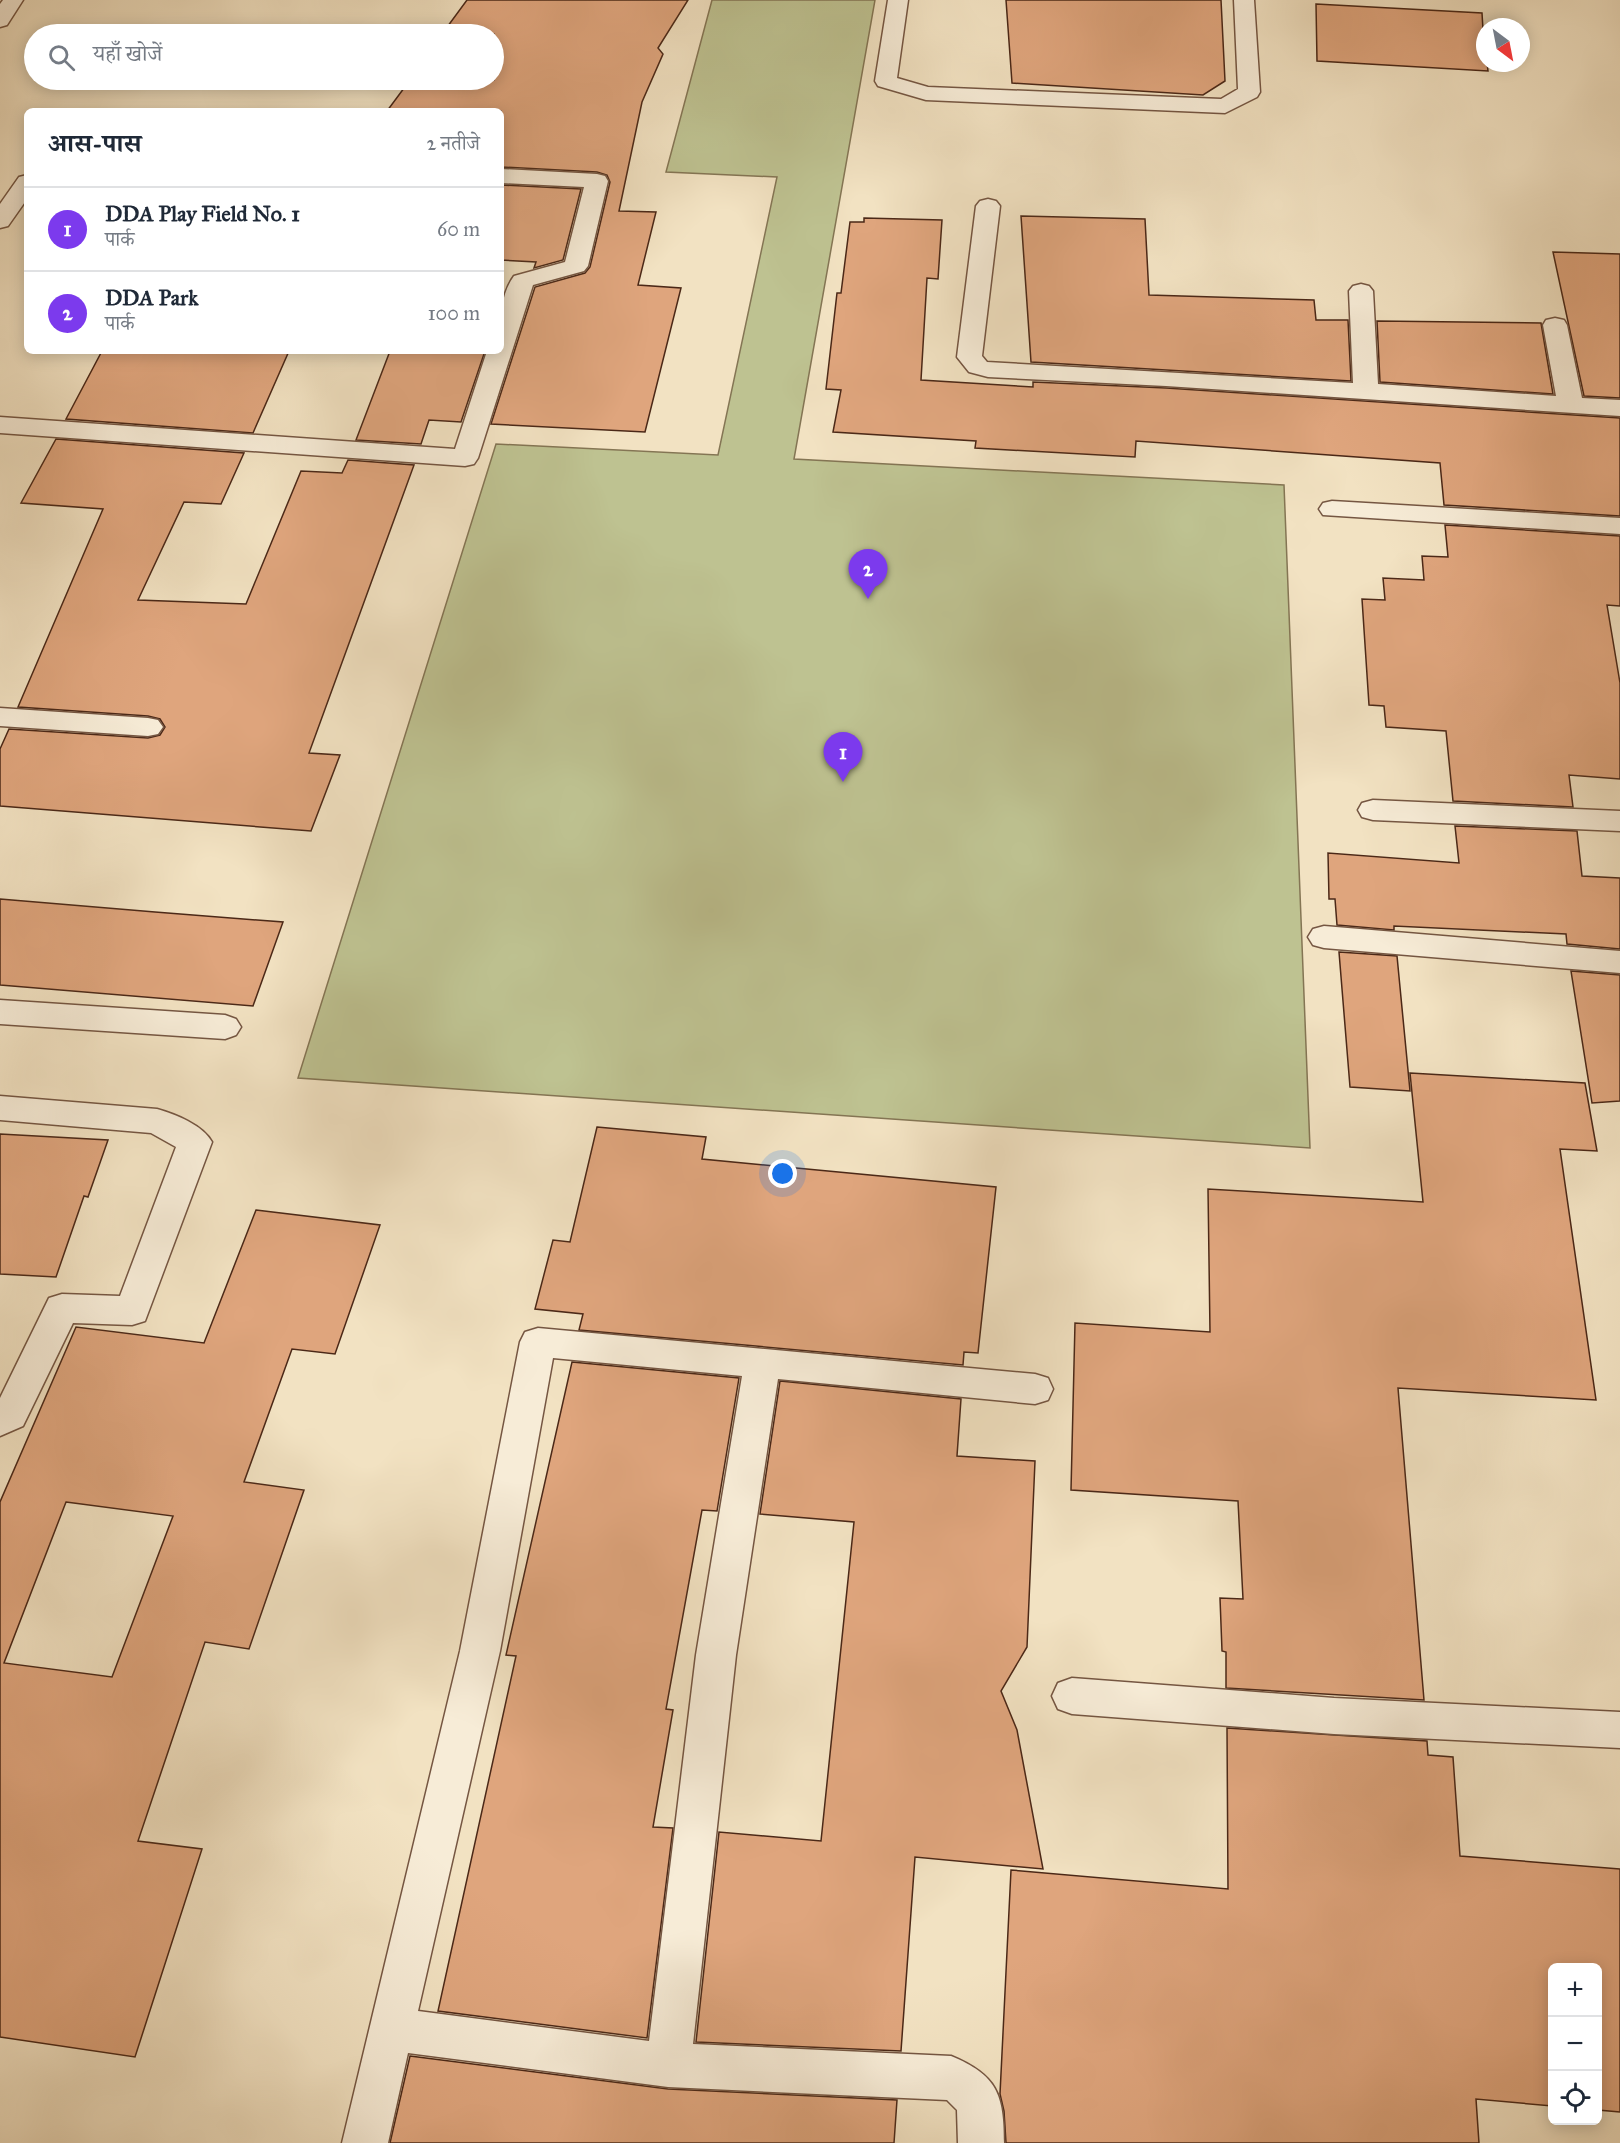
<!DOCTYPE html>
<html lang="hi">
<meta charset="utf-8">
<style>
body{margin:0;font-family:"IM FELL Great Primer","Noto Serif Devanagari",serif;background:#f2f2f3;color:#1f2937}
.controls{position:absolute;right:18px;bottom:18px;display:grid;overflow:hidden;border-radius:9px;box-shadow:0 3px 15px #0003}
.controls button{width:54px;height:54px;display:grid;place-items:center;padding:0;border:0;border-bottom:2px solid #e0e1e3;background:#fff;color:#1f2937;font:30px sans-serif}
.compass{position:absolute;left:1476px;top:18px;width:54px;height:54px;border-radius:50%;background:#fff;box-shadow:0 3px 15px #0003;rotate:148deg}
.you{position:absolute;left:783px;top:1174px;width:21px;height:21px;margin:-15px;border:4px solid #fff;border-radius:50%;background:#1a73e8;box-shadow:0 0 0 9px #1a73e833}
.badge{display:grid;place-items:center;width:39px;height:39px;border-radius:50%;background:#7c3aed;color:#fff;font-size:20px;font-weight:700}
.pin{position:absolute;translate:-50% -50px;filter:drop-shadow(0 2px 3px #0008)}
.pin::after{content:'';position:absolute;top:32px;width:21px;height:18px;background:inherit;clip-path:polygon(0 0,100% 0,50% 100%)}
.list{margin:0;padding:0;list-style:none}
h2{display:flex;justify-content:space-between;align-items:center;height:78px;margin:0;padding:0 24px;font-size:26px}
h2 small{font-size:20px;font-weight:400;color:#747a83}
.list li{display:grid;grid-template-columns:39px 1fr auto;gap:18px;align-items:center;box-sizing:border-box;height:84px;padding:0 24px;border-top:2px solid #e0e1e3}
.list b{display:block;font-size:22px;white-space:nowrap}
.list p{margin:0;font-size:20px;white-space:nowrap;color:#747a83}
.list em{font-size:20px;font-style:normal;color:#747a83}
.icon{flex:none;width:33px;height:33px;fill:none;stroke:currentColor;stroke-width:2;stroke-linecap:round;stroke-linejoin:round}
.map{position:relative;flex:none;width:1620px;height:2143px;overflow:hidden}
.search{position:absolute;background:#fff;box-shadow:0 3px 15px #0003;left:24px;top:24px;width:480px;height:66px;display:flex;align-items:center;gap:15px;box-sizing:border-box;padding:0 21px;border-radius:33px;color:#747a83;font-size:22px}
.panel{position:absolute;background:#fff;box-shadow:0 3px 15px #0003;left:24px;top:108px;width:480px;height:246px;border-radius:9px}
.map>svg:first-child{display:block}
.green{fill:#bec291;stroke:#847554;stroke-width:1.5}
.building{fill:#dfa57d;stroke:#4b2817;stroke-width:1.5;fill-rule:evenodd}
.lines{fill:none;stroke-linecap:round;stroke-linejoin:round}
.minor-casing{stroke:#755642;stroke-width:3}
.minor{fill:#f7ecd7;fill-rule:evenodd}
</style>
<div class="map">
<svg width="1620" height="2143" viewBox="0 0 1620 2143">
<rect width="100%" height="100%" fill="#f2e2c2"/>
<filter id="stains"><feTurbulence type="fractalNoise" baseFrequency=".00333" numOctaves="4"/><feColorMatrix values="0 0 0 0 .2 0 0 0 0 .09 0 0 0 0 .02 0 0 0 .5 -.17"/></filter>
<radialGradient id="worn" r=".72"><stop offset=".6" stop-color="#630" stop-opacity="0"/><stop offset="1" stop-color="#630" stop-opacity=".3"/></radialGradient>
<!-- green -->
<path class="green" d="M712,0H875L794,459L1284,485L1310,1148L298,1078L496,444L718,455L777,177L666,172Z"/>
<!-- building -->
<path class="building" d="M467,0H688L658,48L663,54L642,102L619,211L656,212L638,285L681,288L645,432L491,424L535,287L585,273L590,267L610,182L607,175L597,172L501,167V111H387L410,80H494V34H442Z
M1006,0H1221L1225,81L1203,95L1012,83Z
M1316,4L1482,13L1485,63H1487L1488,71L1317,61Z
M501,185L581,189L563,260L534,268L536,262L501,260Z
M1021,216L1145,219L1149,295L1314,300L1316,320H1348L1351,381L1031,362Z
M864,218L942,220L938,279L927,278L921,380L1033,387V382L1166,388L1620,418V516L1444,505L1440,463L1136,441L1135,457L975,448L976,441L833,432L841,390L826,389L837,293H841L850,222H864Z
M1553,252L1620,254V398L1584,396Z
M1377,321L1541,323L1553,394L1380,382Z
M102,351H289L253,433L66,419Z
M390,351H485L461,422L429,420L421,444L356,440Z
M56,439L244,453L221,504L184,502L138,600L246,604L301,471L342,473L348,460L414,465L309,753L340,755L311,831L0,806V749L9,729L148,738L160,735L165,727L160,719L148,716L18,707L103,509L21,503Z
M1445,525L1620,536V606L1607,605L1620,683V779L1569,775L1573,807L1453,801L1446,731L1386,727L1384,706L1369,705L1362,599L1385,600L1383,578L1424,580L1422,556L1448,557Z
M1455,826L1577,831L1582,876L1620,878V949L1567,944L1566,934L1394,926V930L1337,925L1335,899H1329L1328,853L1459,863Z
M0,899L155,912L283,922L253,1006L0,985Z
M1339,952L1397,956L1410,1091L1350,1087Z
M1571,971L1620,975V1101L1592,1103Z
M1410,1073L1585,1083L1597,1151L1560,1149L1596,1400L1398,1388L1424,1700L1226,1688V1652L1222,1651L1220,1598L1243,1599L1238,1501L1071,1490L1075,1323L1210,1332L1208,1189L1423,1202Z
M597,1127L706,1137L702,1159L996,1187L978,1353L964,1352L963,1365L579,1330L583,1314L535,1309L553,1240L570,1242Z
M0,1134L108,1140L88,1197L84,1196L56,1277L0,1274Z
M256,1210L380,1225L335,1354L292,1349L244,1482L304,1490L249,1649L205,1642L138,1841L202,1849L135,2057L0,2037V1502L76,1327L204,1343ZM66,1502L173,1516L112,1677L4,1663Z
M572,1362L739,1378L717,1511L702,1510L666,1709L673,1710L653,1827L673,1828L647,2038L438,2011L516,1656L506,1655Z
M780,1381L961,1399L957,1456L1035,1461L1027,1647L1001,1691L1017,1730L1043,1869L915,1857L901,2051L696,2042L719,1832L821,1841L854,1522L760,1514Z
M1227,1728L1427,1741L1428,1755L1453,1757L1460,1856L1620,1869V2112L1598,2110V1968H1552V2106L1476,2099L1479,2143H1006L1004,2111L1000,2094L1011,1870L1228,1889Z
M410,2056L668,2089L897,2100L894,2143H390Z"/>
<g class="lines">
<!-- minor casing -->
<g class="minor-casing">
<path id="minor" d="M3,0H23L7,25L0,27V4Z
M888,0H908L897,78L928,87L1221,99L1238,89L1234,0H1254L1260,92L1257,97L1225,113L926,100L878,86L875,81Z
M501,169L597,174L605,176L608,181L588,266L584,271L533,285L478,458L474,464L465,466L0,433V417L455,449L487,351H501C501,326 498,298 514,276L565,262L584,187L501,183Z
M27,175V199L8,226L0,228V204L19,177Z
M988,199L996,201L1000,206L982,356L987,362L1353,383L1349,291L1353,286L1361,284L1369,286L1373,291L1378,384L1556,396L1543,325L1546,320L1555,318L1564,320L1567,325L1582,398L1620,400V416L1166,386L988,377L969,372L957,357L976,206L980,201Z
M1332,501L1620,518V534L1323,515L1319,509L1323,503Z
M0,708L148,718L158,720L163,727L158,734L148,736L0,726Z
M1373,800L1620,811V831L1373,820L1362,817L1358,810L1362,803Z
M1324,926L1620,951V973L1324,948L1313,945L1308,937L1313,929Z
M0,1000L225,1015L236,1019L241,1027L236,1035L225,1039L0,1024Z
M0,1096L157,1109C175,1114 203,1125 212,1142L145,1321L132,1325L73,1323L23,1426L0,1436V1398L49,1298L62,1294L120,1296L176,1147L151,1133L0,1120Z
M538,1328L1035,1374L1048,1378L1053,1389L1048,1400L1035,1404L778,1379L736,1655L693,2044L951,2056C997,2075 1004,2094 1004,2143H958L957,2110L947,2100L668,2087L408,2053L388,2143H342L460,1651L520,1342L525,1332ZM553,1358L742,1376L696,1655L649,2041L418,2011L500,1651Z
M1072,1678L1334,1698L1620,1712V1748L1334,1734L1072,1714L1058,1709L1052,1696L1058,1683Z"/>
</g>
<!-- minor -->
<use href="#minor" class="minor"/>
</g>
<rect width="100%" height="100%" filter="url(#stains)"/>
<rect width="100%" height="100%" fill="url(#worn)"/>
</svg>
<div class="controls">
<button>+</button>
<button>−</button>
<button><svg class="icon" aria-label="locate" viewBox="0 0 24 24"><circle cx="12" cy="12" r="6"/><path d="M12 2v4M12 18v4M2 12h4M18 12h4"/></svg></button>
</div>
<svg class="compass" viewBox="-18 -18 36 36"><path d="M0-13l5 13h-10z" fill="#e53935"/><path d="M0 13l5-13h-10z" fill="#747a83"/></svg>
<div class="you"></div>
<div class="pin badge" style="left:843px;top:782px">1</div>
<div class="pin badge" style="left:868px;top:599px">2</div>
<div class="search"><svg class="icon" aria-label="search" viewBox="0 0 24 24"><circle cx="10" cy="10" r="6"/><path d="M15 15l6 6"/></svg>यहाँ खोजें</div>
<section class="panel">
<h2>आस-पास<small>2 नतीजे</small></h2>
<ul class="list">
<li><span class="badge">1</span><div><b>DDA Play Field No. 1</b><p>पार्क</p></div><em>60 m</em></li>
<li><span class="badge">2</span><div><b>DDA Park</b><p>पार्क</p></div><em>100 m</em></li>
</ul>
</section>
</div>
